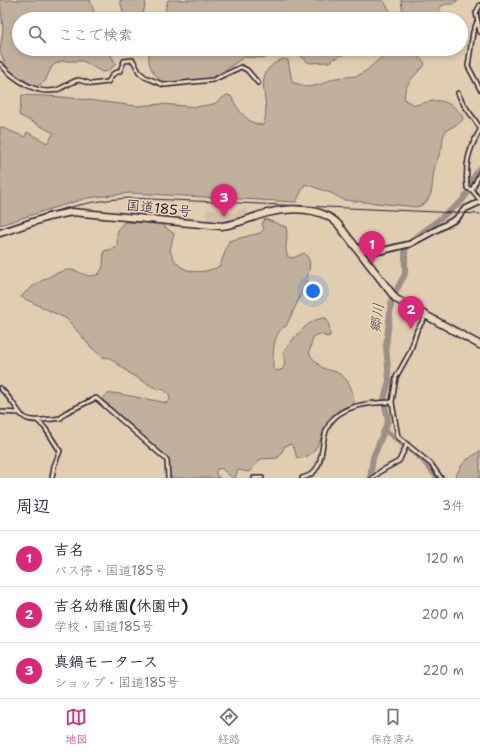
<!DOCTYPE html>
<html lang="ja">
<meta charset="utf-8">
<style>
body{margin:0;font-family:"Shantell Sans","Klee One",sans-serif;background:#f2f2f3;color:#1f2937}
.you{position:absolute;left:313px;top:291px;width:14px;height:14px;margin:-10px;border:3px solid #fff;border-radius:50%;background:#1a73e8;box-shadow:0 0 0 6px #1a73e833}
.badge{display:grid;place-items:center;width:26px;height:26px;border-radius:50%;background:#db2777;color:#fff;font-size:13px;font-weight:700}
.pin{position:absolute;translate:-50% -33px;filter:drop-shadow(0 1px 2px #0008)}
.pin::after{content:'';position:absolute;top:21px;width:14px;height:12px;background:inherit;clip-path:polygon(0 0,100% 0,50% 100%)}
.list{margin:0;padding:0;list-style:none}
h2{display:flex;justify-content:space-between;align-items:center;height:52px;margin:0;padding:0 16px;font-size:17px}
h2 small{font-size:13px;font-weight:400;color:#747a83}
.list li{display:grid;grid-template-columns:26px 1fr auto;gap:12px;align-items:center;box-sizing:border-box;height:56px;padding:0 16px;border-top:1px solid #e0e1e3}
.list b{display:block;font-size:15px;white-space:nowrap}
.list p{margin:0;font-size:13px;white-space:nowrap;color:#747a83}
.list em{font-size:13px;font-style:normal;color:#747a83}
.icon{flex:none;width:22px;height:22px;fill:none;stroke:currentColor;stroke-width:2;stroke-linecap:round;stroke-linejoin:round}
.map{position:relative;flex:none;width:480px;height:478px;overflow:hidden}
.search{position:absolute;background:#fff;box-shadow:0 2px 6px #0003;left:12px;right:12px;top:12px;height:44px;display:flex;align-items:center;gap:10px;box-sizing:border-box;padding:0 14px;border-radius:22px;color:#747a83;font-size:15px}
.sheet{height:220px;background:#fff}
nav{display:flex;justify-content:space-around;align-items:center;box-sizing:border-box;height:56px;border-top:1px solid #e0e1e3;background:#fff;font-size:11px;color:#747a83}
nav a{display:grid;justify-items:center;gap:2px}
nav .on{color:#db2777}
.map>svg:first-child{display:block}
.built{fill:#d2c0a7}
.green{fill:#c1b19c;stroke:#726a6c}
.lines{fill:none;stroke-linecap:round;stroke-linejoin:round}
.river{stroke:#9d8f86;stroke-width:6}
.street-casing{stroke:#22223b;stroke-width:6}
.secondary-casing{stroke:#22223b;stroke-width:8}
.highway-casing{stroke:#22223b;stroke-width:9}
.street{stroke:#edd8b7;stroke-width:3}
.secondary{stroke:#edd8b7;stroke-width:4.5}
.highway{stroke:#edd8b7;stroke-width:6}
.rail{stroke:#22223b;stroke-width:1}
.labels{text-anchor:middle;stroke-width:3;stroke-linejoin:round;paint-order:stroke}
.street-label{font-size:14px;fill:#22223b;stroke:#edd8b7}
.water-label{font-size:15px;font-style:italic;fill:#474352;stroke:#edd8b7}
</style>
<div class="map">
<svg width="480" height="478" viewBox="0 0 480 478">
<rect width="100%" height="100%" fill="#e1cdb0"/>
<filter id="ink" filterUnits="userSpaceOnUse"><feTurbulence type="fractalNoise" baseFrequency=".025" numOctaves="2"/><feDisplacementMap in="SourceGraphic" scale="8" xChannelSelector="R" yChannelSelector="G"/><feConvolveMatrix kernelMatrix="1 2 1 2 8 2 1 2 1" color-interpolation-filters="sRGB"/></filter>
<g filter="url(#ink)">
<!-- built -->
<path class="built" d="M245,208L249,214L236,219L206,221V209H221L235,213Z"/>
<!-- green -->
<path class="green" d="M0,0H90L96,19H19V49H107L116,64L108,71L102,72L83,61H61L52,66L45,81L36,87L13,73L6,66L0,51L3,29Z
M120,0H146L142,19H125Z
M168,0H383L393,15L394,19H163Z
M401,0H458L454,4C438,4 442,6 436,19H408L402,8Z
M151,49H353L329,62L309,63L301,56L286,50L265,58L244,57L210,80L182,82L161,81C152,72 145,62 151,49Z
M396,50C407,53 420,54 425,64C417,74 401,86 405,100L415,105C422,104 428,101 435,101C445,99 462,110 463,119C459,126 447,127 444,134C442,138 443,143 442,147C440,155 435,162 434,171C431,186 435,201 417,207L344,200L331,193L305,184L296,202L131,193L87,198L50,209L0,225V127L25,137L27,132L47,143L54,133L19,115L22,95L63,97L136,106L161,104L196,107L214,104L227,95L231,96C237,109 248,125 263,125C274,100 247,74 283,59L288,60L292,82L307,87L319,85L335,78L357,76L366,71L386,53Z
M265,219L286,227C289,237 283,248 288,257L293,258L304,253C306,255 309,258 309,261C313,274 292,313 286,326C272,332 273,355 273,368L277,371L283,369L285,363L283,353C291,341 309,317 326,318L329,325L330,336L327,337L320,334L313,337L309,353C312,357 315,362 319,365C324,370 330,370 336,372C349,377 354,392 354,404C345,407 337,410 331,418C321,432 318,460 297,458L294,448L291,444L285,446L278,458L261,459L249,472L238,470L235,478H232L221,468L216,470V475L220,478H168L164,455L102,399L108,394L114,393L168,403L170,399L169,394L163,389L159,390L132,375L110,358L102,357L90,346L67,319L21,297C28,288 58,269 70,270C82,270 84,280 99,274L103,267L104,251L116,248C120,238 112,231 125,222L160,223L174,234L170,250C177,274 200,276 220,266L229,241L260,233L264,229L262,224Z
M480,451V478H454L464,462Z"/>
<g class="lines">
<!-- river -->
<path class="river" d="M480,13V22
M385,430L422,459L438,478
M370,478L373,458L388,421L384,399L389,381L386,345L392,298L405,274V250L413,240L461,202L469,191L472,180L480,168"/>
<!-- street casing -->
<g class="street-casing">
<path id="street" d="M480,5L476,13L480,32
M477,22L473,32L468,66L480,89
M0,64C14,79 38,97 59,89C66,86 72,81 79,80L92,84L108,82L113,74L120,71L124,61L133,60L139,72L145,77L164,85L213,80L241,67L247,70L258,83
M458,93C463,106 473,116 480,128
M480,130C468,151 465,164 467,188L472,190L480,200
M472,190L480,173
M426,316L417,330L410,352L396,377L392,402L398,437L431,464L441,478
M0,388C29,416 11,425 61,418L65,413L96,398L167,460L168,478
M0,412L19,413
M38,421L45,428L60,451L54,466L52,478
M254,478H262
M302,478C333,471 312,432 339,414C355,403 375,403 392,402
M373,478L381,471L399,461L407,444"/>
</g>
<!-- secondary casing -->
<g class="secondary-casing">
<path id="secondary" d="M357,249L381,251L410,244L456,219L465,209L480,202"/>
</g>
<!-- highway casing -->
<g class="highway-casing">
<path id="highway" d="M0,233L48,217L72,212L222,226C238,224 252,217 267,213C289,207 322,207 338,224L396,299L480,345"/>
</g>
<!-- street -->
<use href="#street" class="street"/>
<!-- secondary -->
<use href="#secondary" class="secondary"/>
<!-- highway -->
<use href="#highway" class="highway"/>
<!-- rail -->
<path class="rail" d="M0,229C45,214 80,201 128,198L480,214"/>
</g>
</g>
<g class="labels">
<!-- street labels -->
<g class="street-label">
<text transform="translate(159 208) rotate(6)" y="5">国道185号</text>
</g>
<!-- water labels -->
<g class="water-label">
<text transform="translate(377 318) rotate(-83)" y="5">郷川</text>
</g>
</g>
</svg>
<div class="you"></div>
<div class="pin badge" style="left:372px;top:264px">1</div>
<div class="pin badge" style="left:411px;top:329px">2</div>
<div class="pin badge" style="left:224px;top:217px">3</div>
<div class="search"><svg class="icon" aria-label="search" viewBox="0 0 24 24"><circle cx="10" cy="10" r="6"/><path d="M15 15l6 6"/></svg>ここで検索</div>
</div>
<section class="sheet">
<h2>周辺<small>3件</small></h2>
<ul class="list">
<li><span class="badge">1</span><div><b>吉名</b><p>バス停 · 国道185号</p></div><em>120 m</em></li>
<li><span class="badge">2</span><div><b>吉名幼稚園(休園中)</b><p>学校 · 国道185号</p></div><em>200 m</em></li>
<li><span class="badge">3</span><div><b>真鍋モータース</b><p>ショップ · 国道185号</p></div><em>220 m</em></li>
</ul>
</section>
<nav>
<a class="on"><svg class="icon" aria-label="map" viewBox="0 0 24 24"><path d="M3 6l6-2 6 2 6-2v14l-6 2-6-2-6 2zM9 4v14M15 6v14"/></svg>地図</a>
<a><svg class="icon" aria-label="directions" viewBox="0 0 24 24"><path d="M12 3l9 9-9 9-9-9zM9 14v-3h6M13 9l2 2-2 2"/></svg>経路</a>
<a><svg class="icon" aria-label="saved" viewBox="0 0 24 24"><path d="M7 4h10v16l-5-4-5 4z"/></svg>保存済み</a>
</nav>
